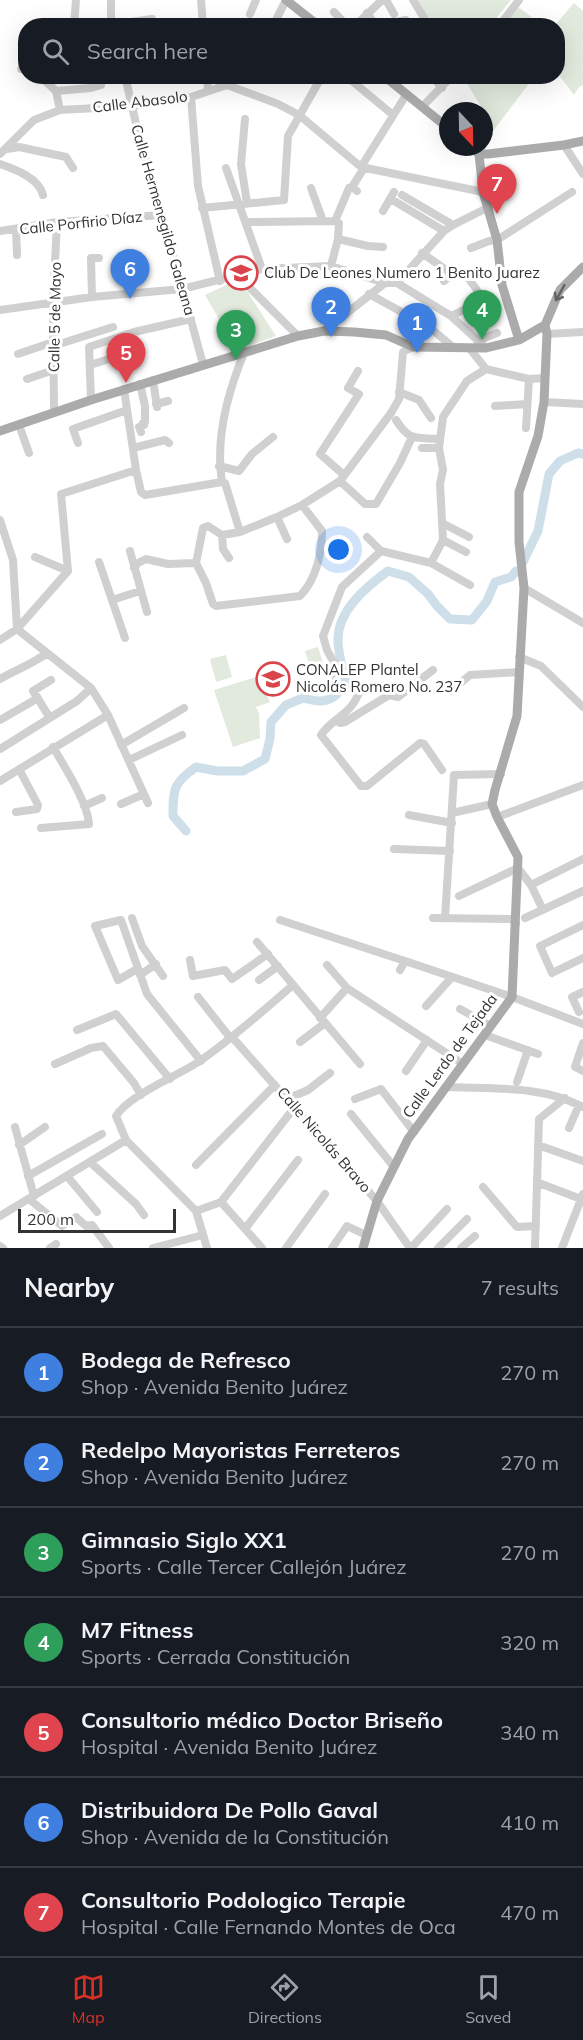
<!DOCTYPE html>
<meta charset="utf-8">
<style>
body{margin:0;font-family:Mulish,sans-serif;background:#242831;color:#f1f3f6}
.compass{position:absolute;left:439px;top:102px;width:54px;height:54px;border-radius:50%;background:#171b24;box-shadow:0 6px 24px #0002;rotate:158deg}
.scale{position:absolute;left:18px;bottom:15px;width:158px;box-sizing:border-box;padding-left:6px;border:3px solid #333;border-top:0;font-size:16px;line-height:21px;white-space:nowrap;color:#333;-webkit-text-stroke:4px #fff;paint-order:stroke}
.you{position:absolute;left:339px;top:550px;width:21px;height:21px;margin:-15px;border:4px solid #fff;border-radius:50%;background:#1a73e8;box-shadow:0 0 0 9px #1a73e833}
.badge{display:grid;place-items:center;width:39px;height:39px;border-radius:50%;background:#d93025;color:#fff;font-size:20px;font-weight:700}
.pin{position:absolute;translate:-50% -50px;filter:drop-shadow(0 2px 3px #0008)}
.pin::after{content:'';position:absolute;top:32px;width:21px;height:18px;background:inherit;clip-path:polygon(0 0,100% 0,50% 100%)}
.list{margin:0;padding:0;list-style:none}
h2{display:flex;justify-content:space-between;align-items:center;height:78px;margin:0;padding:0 24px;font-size:26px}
h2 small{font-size:20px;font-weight:400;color:#9ea1a6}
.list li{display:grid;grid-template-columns:39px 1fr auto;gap:18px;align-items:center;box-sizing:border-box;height:90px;padding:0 24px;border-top:2px solid #363941}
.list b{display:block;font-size:22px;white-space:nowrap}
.list p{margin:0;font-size:20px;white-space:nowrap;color:#9ea1a6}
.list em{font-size:20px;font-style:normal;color:#9ea1a6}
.icon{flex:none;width:33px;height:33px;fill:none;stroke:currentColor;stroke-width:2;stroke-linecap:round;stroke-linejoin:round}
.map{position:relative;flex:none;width:583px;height:1248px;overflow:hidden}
.search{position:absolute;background:#171b24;box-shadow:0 6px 24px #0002;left:18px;right:18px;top:18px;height:66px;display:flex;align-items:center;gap:15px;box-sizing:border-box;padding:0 21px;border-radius:24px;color:#9ea1a6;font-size:22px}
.sheet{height:708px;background:#171b24}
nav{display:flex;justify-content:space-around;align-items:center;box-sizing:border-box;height:84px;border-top:2px solid #363941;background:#171b24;font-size:16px;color:#9ea1a6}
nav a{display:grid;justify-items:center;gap:3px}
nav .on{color:#d93025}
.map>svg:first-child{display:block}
.green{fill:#e2e9dd}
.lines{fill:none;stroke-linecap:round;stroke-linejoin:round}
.river{stroke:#cedfea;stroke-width:9}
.minor{stroke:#d0d0d0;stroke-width:8}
.major{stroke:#ababab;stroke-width:9}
.oneway{stroke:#636363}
.labels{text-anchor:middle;stroke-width:6;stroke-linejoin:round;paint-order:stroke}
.street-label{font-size:15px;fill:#333;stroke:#fff}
.poi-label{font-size:15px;fill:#333;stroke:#fff;text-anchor:start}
</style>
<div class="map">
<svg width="583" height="1248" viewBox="0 0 583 1248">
<rect width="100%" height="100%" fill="#fff"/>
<!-- green -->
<path class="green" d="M416,0H511L490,26L432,25Z
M574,3L583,11V85L579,87L574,95L558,74V26L555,25Z
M517,6L542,25L501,26Z
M463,77H534L484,143L485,113Z
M239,279L276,336L237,350L205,295Z
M318,647L325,670L312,673L305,651Z
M226,655L232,677L216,682L210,659Z
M259,676L270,702L256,707L259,714L260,738L233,747L214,690Z"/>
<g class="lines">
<!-- river -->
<path class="river" d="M522,564L538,531L549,474L560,461L578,453L583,454
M342,688L346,682C343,669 338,654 338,641C337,611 366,587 388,571L409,577L428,594L437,606L450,619L472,620L487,601L495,582L511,577L516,571
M186,831L173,816C173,790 173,783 196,767L217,771H243L265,759L270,739L271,722L286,705L303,698C317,702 331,704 340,690"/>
<!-- minor -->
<path class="minor" d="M201,0L203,26
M386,0L394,14
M413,0L429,26
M334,12L347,26
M367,13L376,26
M250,14L256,0
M396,22L406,20L410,26
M54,26L74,21
M74,26L76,0
M103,26L152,19
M111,26V0
M273,26L286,0
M355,26L382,0
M499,26L519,0
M21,69H26
M40,76L56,91L60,110
M125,76L140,141L162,215L203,364
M207,76L208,91
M346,76L393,115
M418,76L420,78
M432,76L442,88
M56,91L91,88L101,85
M191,97L198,186L220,281
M422,107L452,76
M245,119L241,164L247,203
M564,145L583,174
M7,149L19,147L66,157L73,168
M0,154L34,120L60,110L132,106L191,97L227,85L278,104L299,115L361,167L483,192
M0,164C15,169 39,178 43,195
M361,167L406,95
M226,168L262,269
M311,188L323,221
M357,191L352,187L364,168
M402,195L453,225
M391,199L444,231
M202,208L284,200L288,136L322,76
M383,211L394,192
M335,221L349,188
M247,222L335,221L339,223L338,239L331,266
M16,229L17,255
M0,231L57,222L162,215
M338,239L368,246L383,247
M471,248L489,241L497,240L572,192
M422,253L452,274L444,281
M238,276L298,336
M397,283L444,231L453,225L489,207
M369,294L429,327L453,347
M92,297L91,258H99
M0,310L92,297L182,289L262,269L331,266L385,283H397L451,316L486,348
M451,316L484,300L469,279
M324,331L385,283
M547,334L583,332
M477,341L497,333
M53,346L113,327
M470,349L486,369L529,379L545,378
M18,354L53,342
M90,365L125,354
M27,379L54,370
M153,380L157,407
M140,384L145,406V422L143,423L144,425L139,427L141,432
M124,389L136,470L141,492L145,495L222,482
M399,392L419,400L431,418
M91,400L89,347L134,332L191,319
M544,402L583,404
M156,404L168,401
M495,406L527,404
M54,412L53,303L57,222
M396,420C410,442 415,437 439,439
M19,425L29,453
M526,428L529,379
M78,443L73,429L127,410
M133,448L165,440L169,443
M422,448H439
M219,466L239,471L252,454L273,437
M344,475L320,454L359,394L348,388L358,371
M340,481L365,504H376L400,463L412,437
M302,505L322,531C322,553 316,580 300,596L216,606L213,604L206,583L196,563L203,528L208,526L222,535L240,532L277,517L302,505L340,481L391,413L399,399L403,352L413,347
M277,517L287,539
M0,520L13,560L17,629L91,688L108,715L148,803
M442,523L469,537
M240,532L225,483L222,482C215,438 228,391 245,351
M222,535L223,549L229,558
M367,537L381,551L431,563L470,585
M443,540L466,552
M130,551L147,612
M381,551L342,587L323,636L327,650L337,668L334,690L358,687L360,690C351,716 334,716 321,735L361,786H367L420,743L424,744L442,770
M35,557L68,571
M99,562L125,638
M431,563L443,540L440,484L443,470L439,448L443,417L467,381L486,369
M134,568L138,563L146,559L168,564L196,563
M524,588L583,623
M112,600L140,591
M0,640L17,629L68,571L61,494L136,470
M519,657L541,666L583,707
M0,679C15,670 33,664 47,653
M451,691L470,675L519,672
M50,718L33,691L51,680
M0,720L38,698
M337,721L340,723L345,722L389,695L398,697L433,670
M121,745L184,708
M0,749L77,701L91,688
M129,760L182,735
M0,781L108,715
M121,804L144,794
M84,806L102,798
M16,812L37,809L38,805L19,769
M452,813L492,804
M409,815L452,823
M497,817L583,785
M41,828L89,824C88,803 64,766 53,747
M394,849L450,851
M531,885L583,859
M459,896L518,868L531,885L543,910
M132,918L142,946L163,976
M433,918L511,919L516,923
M445,918L454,775L501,774
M525,918L583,891
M280,920L405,961
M583,925L540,946L552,973L583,958
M257,942L360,1064
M190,960L193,976L225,970L232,979L268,954
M327,965L347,988L463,1064
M137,969L118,980L95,926L121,920L147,994L201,1061
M400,970L405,961L408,962L512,997L583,1024
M140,975L156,964
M259,980L278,966
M198,997L228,1035L232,1037L377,1201L410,1248
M426,1006L452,977
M460,1009L491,1026
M579,1012L572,997L583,992
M320,1018L347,988
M77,1030L116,1014L170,1079
M485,1035L538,1054
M300,1042L325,1023
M583,1043L575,1067L583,1071
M55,1064L91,1048L103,1046L134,1083L141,1095
M406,1071L427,1040
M517,1082L528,1050
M446,1087C492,1089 542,1085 583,1107
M287,1099L308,1090L330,1073
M355,1099L381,1089L414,1132
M351,1114L394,1167
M15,1127L34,1196
M569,1128L579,1105
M19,1145L45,1127
M538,1145L583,1161
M90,1162L136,1204L144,1215
M196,1165L275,1085
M28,1176L102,1134
M67,1176L97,1212
M539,1183L581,1199
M483,1187L517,1227L536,1226
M29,1199L62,1226L76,1217L86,1226L92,1225L109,1248
M221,1202L262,1248
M196,1211L221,1202L294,1108
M0,1216L126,1140
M245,1229L298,1160
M0,1246L3,1248
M50,1248L56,1244
M153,1248L203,1235
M207,1248L196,1211L126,1140L116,1116C129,1095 179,1075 200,1061C233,1038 263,1011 293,985
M286,1248L325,1194
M332,1248L347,1226L366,1235
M411,1248L447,1209
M438,1248L467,1219
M461,1248L475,1236
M535,1248L539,1119L565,1098
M562,1248L583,1194"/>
<!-- major -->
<path class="major" d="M286,0L319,26
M384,76L448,128
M471,147L479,154H488L564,145L583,141
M479,154L483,192L497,240L502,285L519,340
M0,431L91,400L298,336L324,331L354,332L386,335L413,347L486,348L519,340L545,325L560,290L583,267
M363,1248L377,1201L408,1139L512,997L518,857L497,817L492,804L495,790L517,716L524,588L519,542V492L538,436L544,402L547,334L545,325"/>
</g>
<!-- one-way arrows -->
<defs><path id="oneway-shaft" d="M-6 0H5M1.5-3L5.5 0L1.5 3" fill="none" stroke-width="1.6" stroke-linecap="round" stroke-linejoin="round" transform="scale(1.5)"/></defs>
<use class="oneway" href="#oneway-shaft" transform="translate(560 293) rotate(119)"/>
<!-- icons -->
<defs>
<g id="school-ring" transform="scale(1.725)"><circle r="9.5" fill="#fff" stroke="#da454c" stroke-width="1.5"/><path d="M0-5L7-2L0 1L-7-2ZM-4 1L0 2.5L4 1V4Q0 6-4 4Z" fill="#da454c"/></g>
</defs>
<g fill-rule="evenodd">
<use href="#school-ring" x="241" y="273"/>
<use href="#school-ring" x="273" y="679"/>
</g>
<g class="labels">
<!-- street labels -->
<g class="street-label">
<text transform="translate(140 102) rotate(-7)" y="5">Calle Abasolo</text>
<text transform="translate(163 220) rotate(74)" y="5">Calle Hermenegildo Galeana</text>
<text transform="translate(81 223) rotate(-6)" y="5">Calle Porfirio Díaz</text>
<text transform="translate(55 317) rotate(-89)" y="5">Calle 5 de Mayo</text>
<text transform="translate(450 1056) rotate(-54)" y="5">Calle Lerdo de Tejada</text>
<text transform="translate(324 1140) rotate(49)" y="5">Calle Nicolás Bravo</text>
</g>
<!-- poi labels -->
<g class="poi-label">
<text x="264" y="278">Club De Leones Numero 1 Benito Juarez</text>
<text x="296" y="675">CONALEP Plantel<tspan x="296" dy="17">Nicolás Romero No. 237</tspan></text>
</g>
</g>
</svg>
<svg class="compass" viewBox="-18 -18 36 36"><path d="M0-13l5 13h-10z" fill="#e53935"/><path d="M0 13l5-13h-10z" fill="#9ea1a6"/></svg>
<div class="scale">200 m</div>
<div class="you"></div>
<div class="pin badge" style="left:417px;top:353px;background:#3f7fe0">1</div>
<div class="pin badge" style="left:331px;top:337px;background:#3f7fe0">2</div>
<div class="pin badge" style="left:236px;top:360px;background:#2e9e5b">3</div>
<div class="pin badge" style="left:482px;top:340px;background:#2e9e5b">4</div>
<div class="pin badge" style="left:126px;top:383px;background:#e0444e">5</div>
<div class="pin badge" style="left:130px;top:299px;background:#3f7fe0">6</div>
<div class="pin badge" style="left:497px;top:214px;background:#e0444e">7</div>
<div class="search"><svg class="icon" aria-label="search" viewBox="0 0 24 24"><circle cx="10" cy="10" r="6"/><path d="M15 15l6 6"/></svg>Search here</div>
</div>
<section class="sheet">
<h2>Nearby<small>7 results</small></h2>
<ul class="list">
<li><span class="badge" style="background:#3f7fe0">1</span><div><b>Bodega de Refresco</b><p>Shop · Avenida Benito Juárez</p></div><em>270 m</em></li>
<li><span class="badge" style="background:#3f7fe0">2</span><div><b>Redelpo Mayoristas Ferreteros</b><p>Shop · Avenida Benito Juárez</p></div><em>270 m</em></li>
<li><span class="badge" style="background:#2e9e5b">3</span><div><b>Gimnasio Siglo XX1</b><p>Sports · Calle Tercer Callejón Juárez</p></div><em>270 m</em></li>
<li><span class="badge" style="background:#2e9e5b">4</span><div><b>M7 Fitness</b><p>Sports · Cerrada Constitución</p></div><em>320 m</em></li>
<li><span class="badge" style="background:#e0444e">5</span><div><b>Consultorio médico Doctor Briseño</b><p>Hospital · Avenida Benito Juárez</p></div><em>340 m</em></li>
<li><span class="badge" style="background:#3f7fe0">6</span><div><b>Distribuidora De Pollo Gaval</b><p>Shop · Avenida de la Constitución</p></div><em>410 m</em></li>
<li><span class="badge" style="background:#e0444e">7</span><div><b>Consultorio Podologico Terapie</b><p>Hospital · Calle Fernando Montes de Oca</p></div><em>470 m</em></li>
</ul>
</section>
<nav>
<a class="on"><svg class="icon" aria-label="map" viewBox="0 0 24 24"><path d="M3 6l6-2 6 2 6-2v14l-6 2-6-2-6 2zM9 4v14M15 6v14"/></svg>Map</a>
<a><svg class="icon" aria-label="directions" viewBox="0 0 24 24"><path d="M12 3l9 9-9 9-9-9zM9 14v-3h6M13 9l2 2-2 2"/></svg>Directions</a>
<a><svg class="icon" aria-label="saved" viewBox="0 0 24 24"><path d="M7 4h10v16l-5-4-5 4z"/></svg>Saved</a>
</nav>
